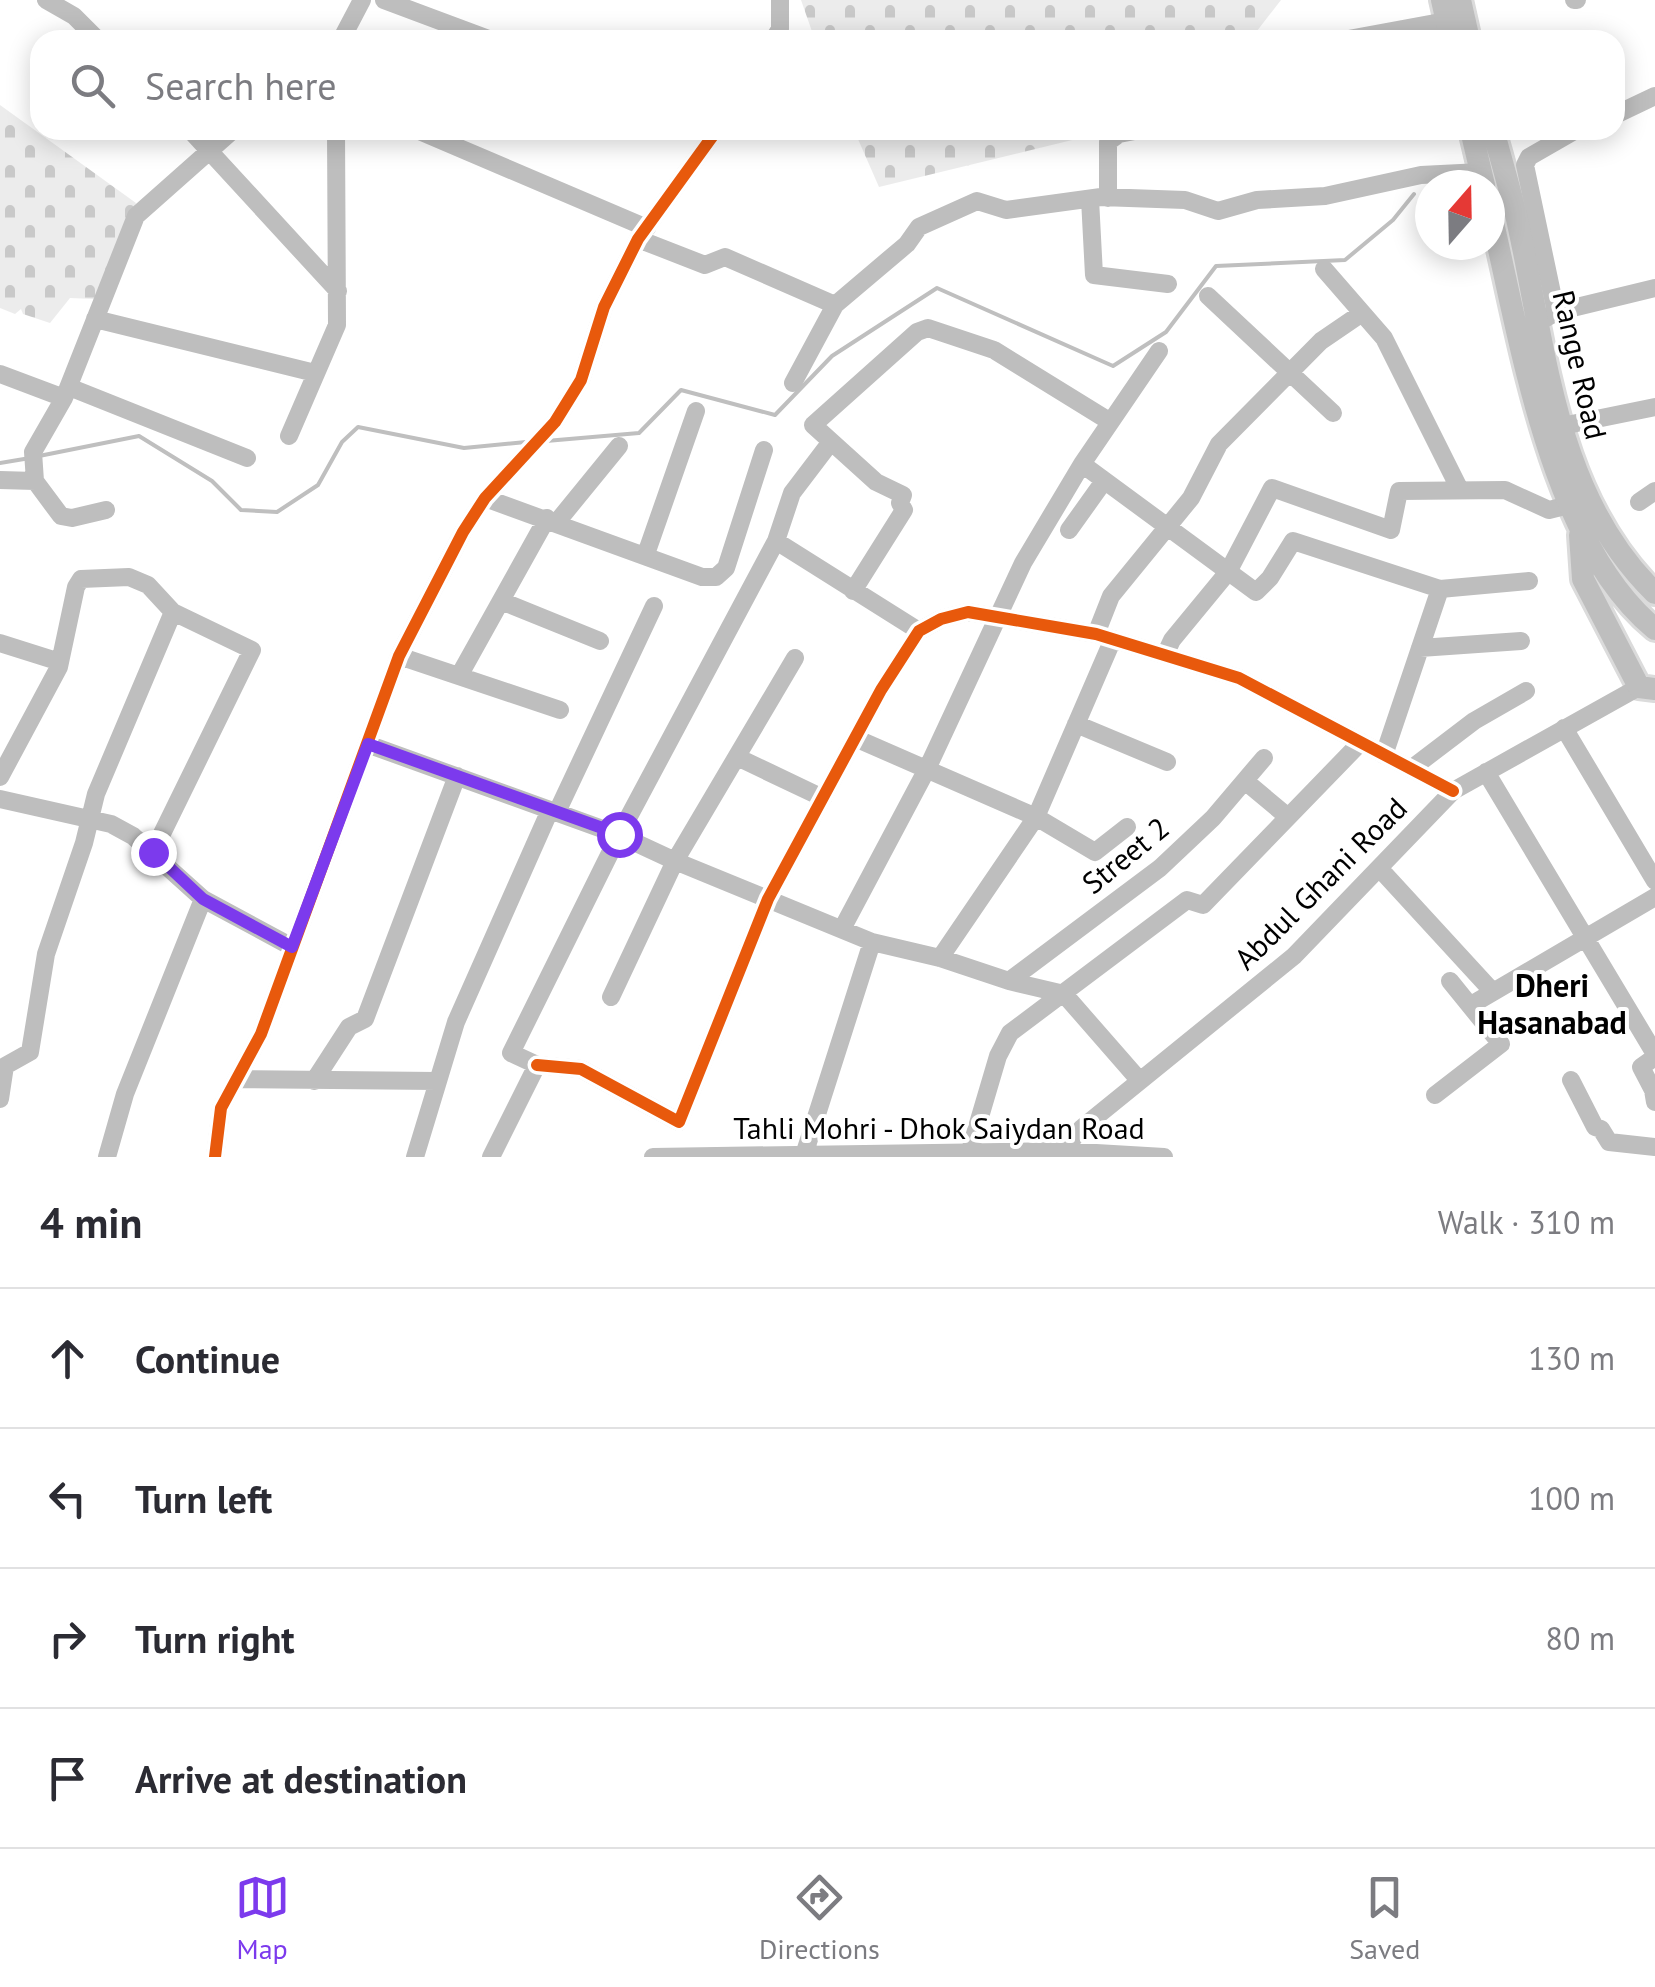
<!DOCTYPE html>
<meta charset="utf-8">
<style>
body{margin:0;font-family:"PT Sans",sans-serif;background:#f2f2f3;color:#2b2b33}
.compass{position:absolute;left:1415px;top:170px;width:90px;height:90px;border-radius:50%;background:#fff;box-shadow:0 5px 25px #0003;rotate:20deg}
.stop{position:absolute;width:30px;height:30px;margin:-22px;border:8px solid #7c3aed;border-radius:50%;background:#fff}
.stop.end{background:#7c3aed;border-color:#fff;box-shadow:0 2px 10px #0008}
.list{margin:0;padding:0;list-style:none}
h2{display:flex;justify-content:space-between;align-items:center;height:130px;margin:0;padding:0 40px;font-size:42px}
h2 small{font-size:32px;font-weight:400;color:#7c7c81}
.list li{display:grid;grid-template-columns:65px 1fr auto;gap:30px;align-items:center;box-sizing:border-box;height:140px;padding:0 40px;border-top:2px solid #e1e1e2}
.list b{display:block;font-size:38px;white-space:nowrap}
.list em{font-size:32px;font-style:normal;color:#7c7c81}
.icon{flex:none;width:55px;height:55px;fill:none;stroke:currentColor;stroke-width:2;stroke-linecap:round;stroke-linejoin:round}
.map{position:relative;flex:none;width:1655px;height:1157px;overflow:hidden}
.search{position:absolute;background:#fff;box-shadow:0 5px 25px #0003;left:30px;right:30px;top:30px;height:110px;display:flex;align-items:center;gap:25px;box-sizing:border-box;padding:0 35px;border-radius:30px;color:#7c7c81;font-size:38px}
.sheet{height:690px;background:#fff}
nav{display:flex;justify-content:space-around;align-items:center;box-sizing:border-box;height:140px;border-top:2px solid #e1e1e2;background:#fff;font-size:28px;color:#7c7c81}
nav a{display:grid;justify-items:center;gap:5px}
nav .on{color:#7c3aed}
.map>svg:first-child{display:block}
.cemetery{fill:url(#cemetery-stones)}
.lines{fill:none;stroke-linecap:round;stroke-linejoin:round}
.stream{stroke:#bfbfbf;stroke-width:4}
.major-casing{stroke:#dbdbdb;stroke-width:28}
.minor{stroke:#bebebe;stroke-width:18}
.major{stroke:#bebebe;stroke-width:22}
.cycleway-casing{stroke:#fff;stroke-width:19}
.cycleway{stroke:#e8590c;stroke-width:12}
.route{stroke:#7c3aed;stroke-width:12}
.labels{text-anchor:middle;stroke-width:8;stroke-linejoin:round;paint-order:stroke}
.street-label{font-size:30px;fill:#000;stroke:#fff}
.neighbourhood-label{font-size:32px;font-weight:bold;fill:#000;stroke:#fff}
</style>
<div class="map">
<svg width="1655" height="1157" viewBox="0 0 1655 1157">
<defs>
<pattern id="cemetery-stones" width="16" height="16" patternUnits="userSpaceOnUse" patternTransform="scale(2.5)"><rect width="16" height="16" fill="#ececec"/><path d="M2 7V4a2 2 0 0 1 4 0v3zM10 15v-3a2 2 0 0 1 4 0v3z" fill="#c9c9c9"/></pattern>
</defs>
<rect width="100%" height="100%" fill="#fff"/>
<!-- cemetery -->
<path class="cemetery" d="M801,0H1281L1250,40H815Z
M0,105L136,203L94,299L70,298L50,323L23,314L21,309L15,314L0,308Z
M854,130H1113L879,187Z"/>
<g class="lines">
<!-- stream -->
<path class="stream" d="M546,441L639,433L681,390L775,415L832,356L937,288L1113,366L1166,332L1216,266L1345,260L1393,220L1414,194
M39,456L139,436L212,481L241,510L277,512L318,485L342,442L358,427L464,448L526,442
M0,463L30,458"/>
<!-- major casing -->
<g class="major-casing">
<path id="major" d="M1442,0L1451,40
M1460,0L1469,40
M1471,130L1484,185
M1493,130C1501,159 1510,189 1517,219C1546,348 1554,495 1655,593
M1490,210C1521,339 1549,542 1655,629
M1580,535L1583,579L1639,687L1655,689"/>
</g>
<!-- minor -->
<path class="minor" d="M46,0L74,16L98,40
M384,0L491,40
M1574,0H1577
M341,40L362,0
M773,40L780,29V0
M1343,40L1446,21
M1615,115L1655,96
M190,130L338,291
M417,130L647,228
M1108,198V142L1119,134L1140,130
M1090,199L1094,275L1168,284
M638,239L705,265L725,257L835,305
M1324,269L1384,338L1460,490
M1208,296L1333,413
M1556,312L1525,165L1529,157L1576,130
M1546,318L1556,312L1655,288
M95,319L315,373
M1159,351L1082,464L1256,592L1270,578L1293,541L1440,589L1529,581
M0,374L64,398
M793,383L835,305L907,244L919,227L977,201L1006,210L1101,197L1185,200L1218,211L1257,200L1325,196L1421,175L1481,172
M69,387L247,458
M1562,426L1655,407
M289,436L337,325L336,130
M0,480L35,481
M485,498L702,577H716L726,568L764,450
M1639,502L1655,491
M106,510L72,518L61,516L35,481L33,452L64,398L136,216L233,130
M557,522L619,446
M1069,530L1104,481
M776,541L919,631
M646,554L696,411
M853,591L904,510L900,503L903,495L876,482L813,425L917,332L928,328L994,350L1109,421
M501,601L600,641
M1096,634L1111,596L1191,498L1219,444L1321,341L1362,313
M0,643L60,662
M1420,648L1521,641
M1165,655L1172,640L1228,572L1272,488L1391,530L1399,491L1505,490L1549,510L1569,505
M399,656L560,710
M459,676L547,518
M1076,724L1167,762
M1564,728L1655,881
M855,738L1036,817L1095,852L1127,827
M367,744L619,835L675,861L872,942L940,958L1009,981L1064,994L1140,1081
M1384,755L1440,589
M737,757L823,798
M1411,769L1474,721L1526,691
M1486,772L1655,1054
M0,777L59,667L76,587L81,579L129,577L148,585L173,612L252,650L153,852
M1245,781L1288,817
M0,799L111,824L133,836L203,899L292,947
M557,812L654,606
M1380,869L1493,992
M842,929L927,769L1023,563L1082,464
M940,958L1036,817L1113,639
M1009,981L1160,868L1213,818L1264,758
M611,997L675,861L795,658
M1471,1005L1655,897
M1655,1057L1641,1067L1653,1090L1655,1102
M537,1065L581,1069L679,1122L768,899L881,690L919,631L941,619L968,612L1096,634L1239,678L1453,791
M237,1079L437,1081
M1571,1080L1595,1127L1601,1129L1609,1142L1655,1147
M314,1081L349,1027L365,1019L457,776
M1435,1095L1501,1044L1450,981
M0,1099L5,1066L30,1052L46,954L84,843L96,794L173,612
M1062,1151L1082,1128L1294,956L1453,791L1639,687
M969,1154L998,1056L1010,1033L1187,900L1203,905L1361,742
M804,1155L872,942
M107,1157L125,1094L203,899
M215,1157L221,1108L261,1034L399,656L463,532L485,498L555,422L581,380L604,307L638,239L717,130
M415,1157L456,1022L550,810
M491,1157L537,1065L511,1053L619,835L776,541L792,493L830,443
M653,1157L1062,1151L1164,1157"/>
<!-- major -->
<use href="#major" class="major"/>
<!-- cycleway casing -->
<g class="cycleway-casing">
<path id="cycleway" d="M537,1065L581,1069L679,1122L768,899L881,690L919,631L941,619L968,612L1096,634L1239,678L1453,791
M215,1157L221,1108L261,1034L399,656L463,532L485,498L555,422L581,380L604,307L638,239L717,130"/>
</g>
<!-- cycleway -->
<use href="#cycleway" class="cycleway"/>
</g>
<g class="lines">
<!-- route -->
<path class="route" d="M153,852L203,899L292,947L368,744L619,834"/>
</g>
<g class="labels">
<!-- street labels -->
<g class="street-label">
<text transform="translate(1579 365) rotate(77)" y="10">Range Road</text>
<text transform="translate(1126 856) rotate(-39)" y="10">Street 2</text>
<text transform="translate(1321 884) rotate(-45)" y="10">Abdul Ghani Road</text>
<text x="939" y="1139">Tahli Mohri - Dhok Saiydan Road</text>
</g>
<!-- neighbourhood labels -->
<g class="neighbourhood-label">
<text x="1552" y="997">Dheri<tspan x="1552" dy="37">Hasanabad</tspan></text>
</g>
</g>
</svg>
<svg class="compass" viewBox="-18 -18 36 36"><path d="M0-13l5 13h-10z" fill="#e53935"/><path d="M0 13l5-13h-10z" fill="#7c7c81"/></svg>
<div class="stop" style="left:619px;top:834px"></div>
<div class="stop end" style="left:153px;top:852px"></div>
<div class="search"><svg class="icon" aria-label="search" viewBox="0 0 24 24"><circle cx="10" cy="10" r="6"/><path d="M15 15l6 6"/></svg>Search here</div>
</div>
<section class="sheet">
<h2>4 min<small>Walk · 310 m</small></h2>
<ul class="list">
<li><svg class="icon" aria-label="ahead" viewBox="0 0 24 24"><path d="M12 20V5M6 11l6-6 6 6"/></svg><div><b>Continue</b></div><em>130 m</em></li>
<li><svg class="icon" aria-label="left" viewBox="0 0 24 24"><path d="M17 20v-9H6M10 6l-5 5 5 5"/></svg><div><b>Turn left</b></div><em>100 m</em></li>
<li><svg class="icon" aria-label="right" viewBox="0 0 24 24"><path d="M7 20v-9h11M14 6l5 5-5 5"/></svg><div><b>Turn right</b></div><em>80 m</em></li>
<li><svg class="icon" aria-label="arrive" viewBox="0 0 24 24"><path d="M6 21V4h12l-3 4 3 4H6"/></svg><div><b>Arrive at destination</b></div></li>
</ul>
</section>
<nav>
<a class="on"><svg class="icon" aria-label="map" viewBox="0 0 24 24"><path d="M3 6l6-2 6 2 6-2v14l-6 2-6-2-6 2zM9 4v14M15 6v14"/></svg>Map</a>
<a><svg class="icon" aria-label="directions" viewBox="0 0 24 24"><path d="M12 3l9 9-9 9-9-9zM9 14v-3h6M13 9l2 2-2 2"/></svg>Directions</a>
<a><svg class="icon" aria-label="saved" viewBox="0 0 24 24"><path d="M7 4h10v16l-5-4-5 4z"/></svg>Saved</a>
</nav>
